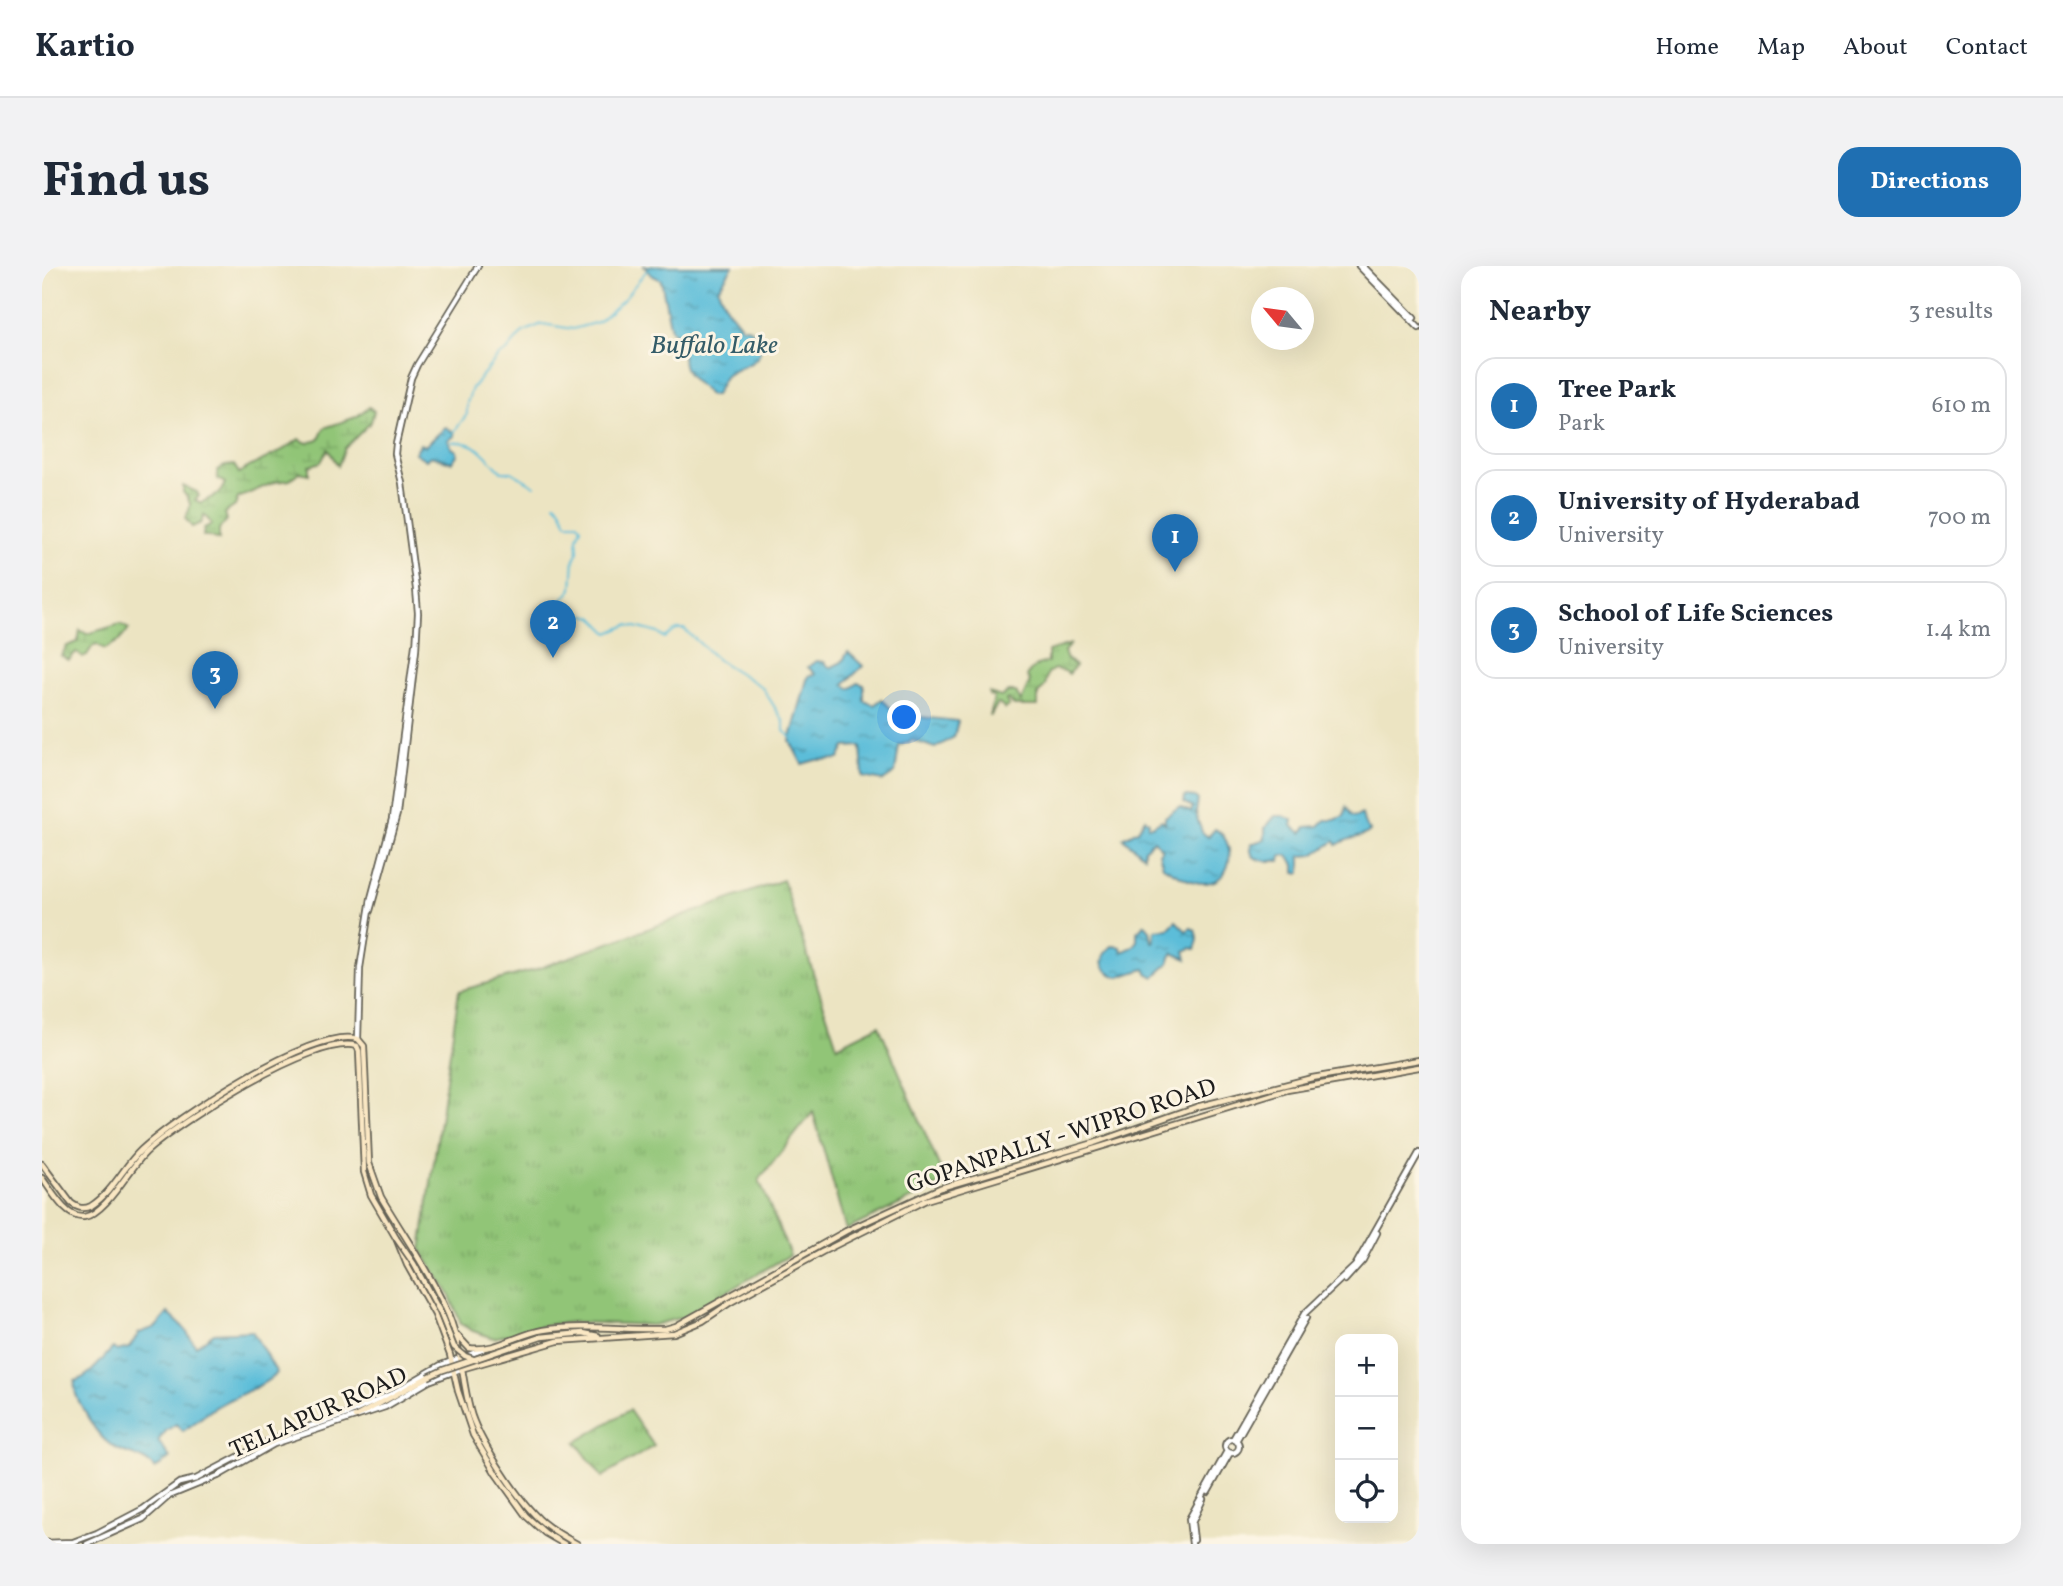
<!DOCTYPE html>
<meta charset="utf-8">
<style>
body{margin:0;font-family:Vollkorn,serif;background:#f2f2f3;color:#1f2937}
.controls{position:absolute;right:21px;bottom:21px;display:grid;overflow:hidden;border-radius:14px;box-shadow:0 7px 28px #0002}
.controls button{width:63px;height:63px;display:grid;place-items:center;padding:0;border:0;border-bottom:2px solid #e0e1e3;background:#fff;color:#1f2937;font:35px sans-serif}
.compass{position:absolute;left:1209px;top:21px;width:63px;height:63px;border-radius:50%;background:#fff;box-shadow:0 7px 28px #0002;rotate:299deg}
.you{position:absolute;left:863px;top:452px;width:24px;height:24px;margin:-18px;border:5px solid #fff;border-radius:50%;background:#1a73e8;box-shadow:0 0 0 10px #1a73e833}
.badge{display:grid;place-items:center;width:46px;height:46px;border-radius:50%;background:#1f6fb2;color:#fff;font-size:23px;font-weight:700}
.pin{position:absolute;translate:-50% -58px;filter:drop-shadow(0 2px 4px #0008)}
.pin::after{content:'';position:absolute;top:37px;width:24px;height:21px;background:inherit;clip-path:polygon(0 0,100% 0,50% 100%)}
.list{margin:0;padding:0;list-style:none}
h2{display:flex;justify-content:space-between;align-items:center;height:91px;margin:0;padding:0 28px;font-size:30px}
h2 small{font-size:23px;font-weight:400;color:#747a83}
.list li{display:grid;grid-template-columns:46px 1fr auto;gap:21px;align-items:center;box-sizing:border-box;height:98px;margin:0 14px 14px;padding:0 14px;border:2px solid #e0e1e3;border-radius:21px}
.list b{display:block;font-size:26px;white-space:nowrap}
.list p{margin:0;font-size:23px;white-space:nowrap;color:#747a83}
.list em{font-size:23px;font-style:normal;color:#747a83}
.icon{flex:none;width:38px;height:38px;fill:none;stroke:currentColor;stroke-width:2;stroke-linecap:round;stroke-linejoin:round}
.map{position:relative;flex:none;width:1377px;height:1278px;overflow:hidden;border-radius:21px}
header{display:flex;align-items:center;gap:42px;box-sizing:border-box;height:98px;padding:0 35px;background:#fff;border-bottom:2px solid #e0e1e3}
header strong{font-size:33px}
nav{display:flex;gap:38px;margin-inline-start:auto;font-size:24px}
.intro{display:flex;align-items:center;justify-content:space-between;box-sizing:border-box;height:168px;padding:0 42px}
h1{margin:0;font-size:49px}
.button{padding:18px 32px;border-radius:21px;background:#1f6fb2;color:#fff;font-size:24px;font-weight:700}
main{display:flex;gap:42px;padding:0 42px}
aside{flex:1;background:#fff;border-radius:21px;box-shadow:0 7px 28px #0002}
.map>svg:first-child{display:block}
.grass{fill:url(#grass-tufts);stroke:#56704a;stroke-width:2}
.wetland{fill:url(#wetland-marsh);stroke:#56704a;stroke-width:2}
.water{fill:url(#water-ripples);stroke:#3c6c7a;stroke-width:2}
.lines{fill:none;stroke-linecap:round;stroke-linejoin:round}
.stream{stroke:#5bbdd9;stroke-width:2}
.tertiary-casing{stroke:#656256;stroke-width:8}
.secondary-casing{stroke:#656256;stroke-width:8}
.tertiary{stroke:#fff;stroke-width:4.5}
.secondary{stroke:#fae7c3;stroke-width:4.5}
.secondary-bridge-casing{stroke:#656256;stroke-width:8;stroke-linecap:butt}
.secondary-bridge{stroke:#fae7c3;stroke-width:4.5}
.labels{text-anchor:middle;stroke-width:6;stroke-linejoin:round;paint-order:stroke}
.street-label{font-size:24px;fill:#1c1c1c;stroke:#fcf5e5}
.water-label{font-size:26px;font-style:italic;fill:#355c68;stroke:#fcf5e5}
</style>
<header>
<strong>Kartio</strong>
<nav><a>Home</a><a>Map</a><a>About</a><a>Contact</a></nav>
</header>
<div class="intro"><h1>Find us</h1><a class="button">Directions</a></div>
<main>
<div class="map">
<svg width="1377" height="1278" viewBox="0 0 1377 1278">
<defs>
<pattern id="grass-tufts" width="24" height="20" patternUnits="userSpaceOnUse" patternTransform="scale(1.75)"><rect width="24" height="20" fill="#91c577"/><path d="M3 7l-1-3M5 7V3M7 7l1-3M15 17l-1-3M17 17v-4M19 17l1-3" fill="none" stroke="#7ca966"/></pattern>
<pattern id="wetland-marsh" width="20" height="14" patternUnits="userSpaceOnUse" patternTransform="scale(1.75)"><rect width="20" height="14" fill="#91c577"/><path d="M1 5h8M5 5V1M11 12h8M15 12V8" fill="none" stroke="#7ca966"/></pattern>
<pattern id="water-ripples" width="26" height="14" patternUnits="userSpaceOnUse" patternTransform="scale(1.75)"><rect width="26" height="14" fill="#5bbdd9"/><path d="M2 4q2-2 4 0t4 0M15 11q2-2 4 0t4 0" fill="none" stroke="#4a99af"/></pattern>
</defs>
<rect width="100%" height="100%" fill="#fcf5e5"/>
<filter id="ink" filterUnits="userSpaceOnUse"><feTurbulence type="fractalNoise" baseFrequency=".0143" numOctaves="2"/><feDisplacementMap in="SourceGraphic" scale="14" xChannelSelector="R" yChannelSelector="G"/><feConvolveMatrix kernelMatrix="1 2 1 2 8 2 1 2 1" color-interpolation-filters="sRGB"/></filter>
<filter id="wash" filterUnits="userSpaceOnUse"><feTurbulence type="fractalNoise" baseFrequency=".00686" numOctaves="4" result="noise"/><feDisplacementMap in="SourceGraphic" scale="28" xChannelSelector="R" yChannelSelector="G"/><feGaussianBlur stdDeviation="1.57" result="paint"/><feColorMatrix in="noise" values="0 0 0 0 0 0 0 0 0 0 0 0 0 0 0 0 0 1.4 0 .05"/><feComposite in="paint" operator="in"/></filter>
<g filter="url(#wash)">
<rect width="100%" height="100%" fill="#ece4c2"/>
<!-- grass -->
<path class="grass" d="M741,614L795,780L837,759L904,916L804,964L771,846L717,914L748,989L641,1051L611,1059L531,1056L505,1059L452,1072L431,1065L419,1058L407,1028L379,984L417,725L492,704Z
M587,1144L612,1180L560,1211L534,1176Z"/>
<!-- wetland -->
<path class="wetland" d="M327,141L332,145L329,156L303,182L296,200L286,183L279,196L267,200V208L257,206L248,214L233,216L196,232L193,240L183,247L185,254L177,263V274L167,270H161L162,262L170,258L162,249L159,257L150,261L143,252C150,241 150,236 141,226V220L155,226L157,230L153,234L159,237L178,227L183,217L176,213L175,204L183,200L192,199L197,207C217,194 239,188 257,173L265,177L277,174L282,162L314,151Z
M78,358L87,363L78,374L63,383L54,378L50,381L45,389L41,391L34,386L27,394L19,390L25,380L36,376L38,364L45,368Z
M1029,378L1022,385L1024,392L1033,400L1027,408L1023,405L1012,403L1006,407L1003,420L996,428V440H972L967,433L964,434L967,440L963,443L956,437L948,451L952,431L947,430V427L959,431L966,426H974L979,436L988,415L985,410C990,400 996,398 1006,396V385Z"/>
<!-- water -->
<path class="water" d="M602,0H691L676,23L684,41L700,61H705L717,69C724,101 705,95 685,109C680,113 677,123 673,129L668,130C650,111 639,110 641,81L633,73V67L629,64L619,14L609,9Z
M403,162L412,166L413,170L406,174L410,182L415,185V189L410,196L388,190L384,194L373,187L378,178L383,180Z
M806,386L821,400L802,418L808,423L816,417L822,419V435L832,439L840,433L852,446L866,444L867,454L878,451L916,455L912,471L893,482L870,474L857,480L853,507L841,515L821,511L819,480L803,481L797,493L774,494L760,498L748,475L766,410L773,408L766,401L774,395L782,396L788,402L800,396Z
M1143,530L1153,531L1156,534L1154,546L1156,555L1160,566L1166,571L1173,563C1195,575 1192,616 1163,617C1148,618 1133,607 1121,600L1117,587L1120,583L1112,574L1102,583V590L1081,572L1096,564L1103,552L1107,556L1106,560H1110L1120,554L1123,557V551L1137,541L1149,546L1151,541L1142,537Z
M1304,541L1310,550L1314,551L1320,548L1322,557L1328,565C1320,573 1305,571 1295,579L1293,575L1271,589L1259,590V607H1253V599L1245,589L1239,590L1238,595C1224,595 1206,597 1209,578L1223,573V562L1233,550H1241L1251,554L1250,560L1260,567L1264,561L1277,560L1283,554H1293L1302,550Z
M1134,655L1144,665L1149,662L1153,664L1156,674L1153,683L1149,682L1143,685L1145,693L1131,687L1128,691L1127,697L1112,711L1105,707L1103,703L1076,711C1058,705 1055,692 1070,680L1079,681L1080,686L1091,681L1095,676V666L1103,658L1108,665L1110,676H1112L1113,664L1126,663Z
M126,1047L141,1061L154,1080L172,1067L210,1065L235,1107C219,1122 197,1128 177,1139C164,1146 154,1157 141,1165L134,1158L124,1165L116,1175L128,1192L113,1203C103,1191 94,1191 80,1185C62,1178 52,1163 43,1146C37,1136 31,1127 33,1115C49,1110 59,1094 71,1082L75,1085L87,1082L97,1067L114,1061Z"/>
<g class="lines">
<!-- stream -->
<path class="stream" d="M412,166L425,148V137L430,122L456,90L465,85L481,66L500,58L531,63L556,56L581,34L605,4
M410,176C438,175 442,190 460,206H470L493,220
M513,237L519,243L525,257H536L539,261L535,271L536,285L532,293L530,323L518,337L525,348H540L551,351L567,367L586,359L616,367L623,372L635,363H642L676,394L720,421L742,456V465L749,471"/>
</g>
</g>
<g filter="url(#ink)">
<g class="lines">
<!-- tertiary casing -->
<g class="tertiary-casing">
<path id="tertiary" d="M1317,0L1377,62
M1321,0L1372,52
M328,645L355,548L374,384L376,347L374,323L360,217L353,188L354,178L369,112L375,99L436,0
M316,773L318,702L329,632L350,553L373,379
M1303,1014L1321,994L1335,967
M1183 1180a7 7 0 1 1 14 0a7 7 0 1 1-14 0Z
M1191,1173L1262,1048L1313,1000L1377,887
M1194,1175L1264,1052
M1166,1226L1188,1187
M1152,1274L1150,1257L1161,1233
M0,1277L31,1276L55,1267L101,1243L137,1217L154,1213L232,1172L308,1147L349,1128L399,1099L440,1084
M45,1278L101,1253L127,1230L176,1210L232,1178L343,1141L387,1115L419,1103
M1150,1278L1147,1253L1185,1185"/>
</g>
<!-- secondary casing -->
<g class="secondary-casing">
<path id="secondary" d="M0,898L29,937C36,942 41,944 49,940C71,926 81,901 99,884C133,852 271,760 316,773L322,780L327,897L339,931C360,967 386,1003 403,1041C419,1073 419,1110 428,1144C435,1172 475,1232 496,1252C507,1263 521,1270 535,1278
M0,912C9,924 24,953 42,951C64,948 88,901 104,886C137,856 272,768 315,780L317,785L322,906L329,929L354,972L365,999L393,1049L408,1089L416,1125L431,1169L454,1208L484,1250L503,1267L522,1278
M414,1068L427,1082C453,1086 476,1068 501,1064C541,1058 582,1064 623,1063L634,1060L804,965L898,922L1052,877L1154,841L1270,812L1377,794
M499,1071L541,1067L556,1070
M419,1103L516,1075L632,1067L661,1055L689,1036L780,986L884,934L1245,824L1377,801
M313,1151L386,1111"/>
</g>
<!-- tertiary -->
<use href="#tertiary" class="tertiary"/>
<!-- secondary -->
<use href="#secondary" class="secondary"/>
<!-- secondary-bridge casing -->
<g class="secondary-bridge-casing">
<path id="secondary-bridge" d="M354,972L372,998L398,1046L412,1081L423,1090L434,1094
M386,1111L401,1104L499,1071"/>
</g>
<!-- secondary-bridge -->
<use href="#secondary-bridge" class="secondary-bridge"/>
</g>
</g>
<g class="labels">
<!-- street labels -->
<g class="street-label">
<text transform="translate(1019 869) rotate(-18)" y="8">GOPANPALLY - WIPRO ROAD</text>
<text transform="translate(276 1146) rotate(-24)" y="8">TELLAPUR ROAD</text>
</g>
<!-- water labels -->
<g class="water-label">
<text x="672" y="87">Buffalo Lake</text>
</g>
</g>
</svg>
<div class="controls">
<button>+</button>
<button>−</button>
<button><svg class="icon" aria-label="locate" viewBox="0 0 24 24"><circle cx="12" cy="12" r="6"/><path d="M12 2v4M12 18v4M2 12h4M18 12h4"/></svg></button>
</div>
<svg class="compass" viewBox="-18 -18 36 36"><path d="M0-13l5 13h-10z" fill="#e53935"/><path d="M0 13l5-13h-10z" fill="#747a83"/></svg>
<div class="you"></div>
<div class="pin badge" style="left:1133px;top:306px">1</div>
<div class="pin badge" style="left:511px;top:392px">2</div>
<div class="pin badge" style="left:173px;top:443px">3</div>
</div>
<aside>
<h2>Nearby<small>3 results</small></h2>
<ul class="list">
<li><span class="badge">1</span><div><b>Tree Park</b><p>Park</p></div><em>610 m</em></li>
<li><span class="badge">2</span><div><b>University of Hyderabad</b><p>University</p></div><em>700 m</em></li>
<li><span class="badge">3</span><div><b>School of Life Sciences</b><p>University</p></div><em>1.4 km</em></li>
</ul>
</aside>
</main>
